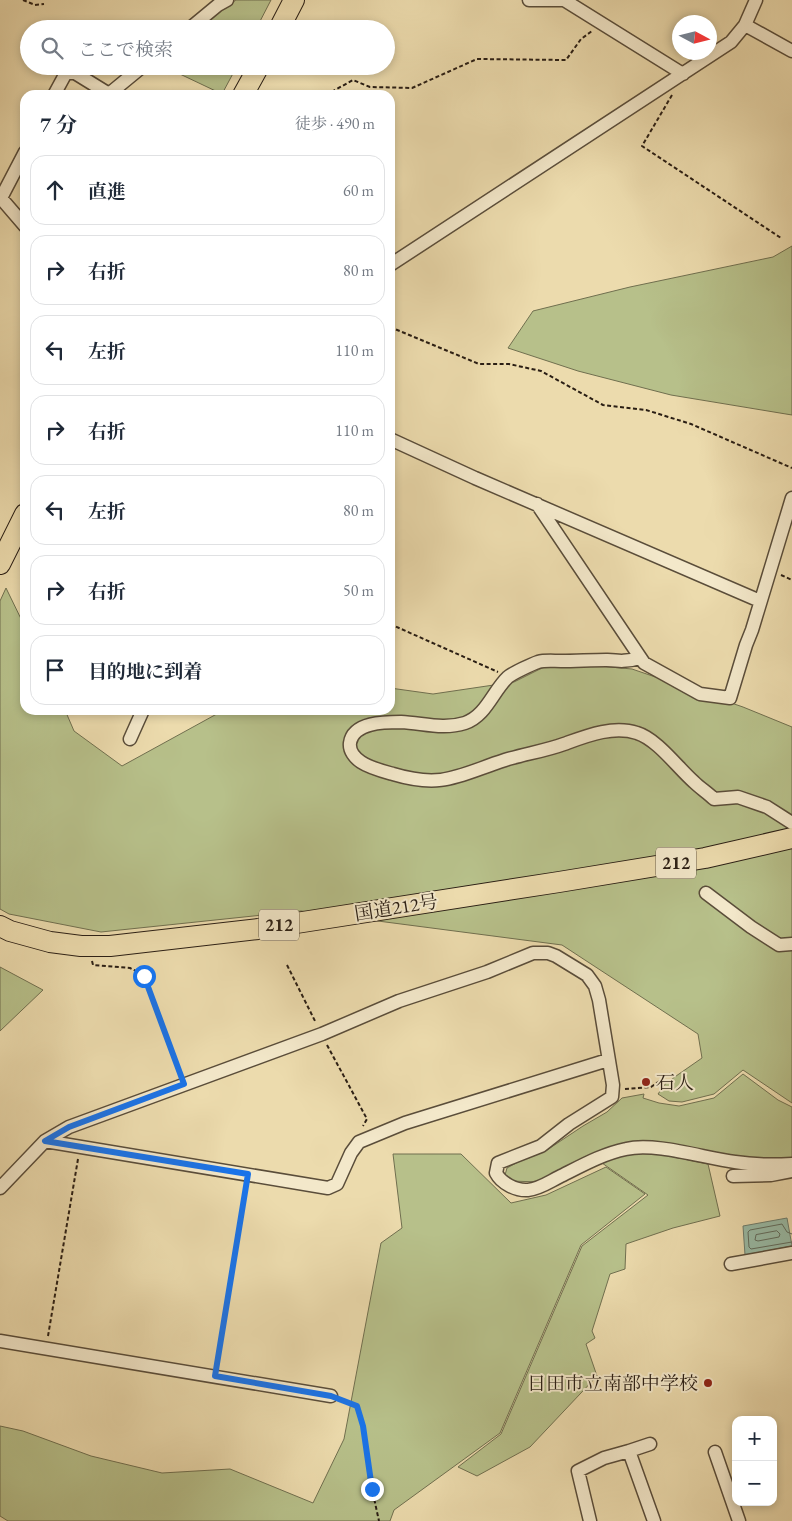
<!DOCTYPE html>
<html lang="ja">
<meta charset="utf-8">
<style>
body{margin:0;font-family:"EB Garamond","Noto Serif JP",serif;background:#f2f2f3;color:#1f2937}
.controls{position:absolute;right:15px;bottom:15px;display:grid;overflow:hidden;border-radius:10px;box-shadow:0 2px 8px #0003}
.controls button{width:45px;height:45px;display:grid;place-items:center;padding:0;border:0;border-bottom:1px solid #e0e1e3;background:#fff;color:#1f2937;font:25px sans-serif}
.compass{position:absolute;left:672px;top:15px;width:45px;height:45px;border-radius:50%;background:#fff;box-shadow:0 2px 8px #0003;rotate:97deg}
.stop{position:absolute;width:15px;height:15px;margin:-11px;border:4px solid #1a73e8;border-radius:50%;background:#fff}
.stop.end{background:#1a73e8;border-color:#fff;box-shadow:0 1px 5px #0008}
.list{margin:0;padding:0;list-style:none}
h2{display:flex;justify-content:space-between;align-items:center;height:65px;margin:0;padding:0 20px;font-size:21px}
h2 small{font-size:16px;font-weight:400;color:#747a83}
.list li{display:grid;grid-template-columns:32px 1fr auto;gap:15px;align-items:center;box-sizing:border-box;height:70px;margin:0 10px 10px;padding:0 10px;border:1px solid #e0e1e3;border-radius:15px}
.list b{display:block;font-size:19px;white-space:nowrap}
.list em{font-size:16px;font-style:normal;color:#747a83}
.icon{flex:none;width:28px;height:28px;fill:none;stroke:currentColor;stroke-width:2;stroke-linecap:round;stroke-linejoin:round}
.map{position:relative;flex:none;width:792px;height:1521px;overflow:hidden}
.search{position:absolute;background:#fff;box-shadow:0 2px 8px #0003;left:20px;top:20px;width:375px;height:55px;display:flex;align-items:center;gap:12px;box-sizing:border-box;padding:0 18px;border-radius:28px;color:#747a83;font-size:19px}
.panel{position:absolute;background:#fff;box-shadow:0 2px 8px #0003;left:20px;top:90px;width:375px;height:625px;border-radius:15px}
.map>svg:first-child{display:block}
.green{fill:#b7c08a;stroke:#706f4f}
.water{fill:#99bba6;stroke:#6d7c6c}
.lines{fill:none;stroke-linecap:round;stroke-linejoin:round}
.shore{stroke:#626c5d;stroke-width:1}
.minor-casing{stroke:#5a4d3a;stroke-width:15}
.trunk-casing{stroke:#2a1e14;stroke-width:22}
.path{stroke:#2a1e14;stroke-width:2;stroke-dasharray:4 2.5;stroke-linecap:butt}
.minor{stroke:#f3e8ca;stroke-width:12}
.trunk{stroke:#ecdbad;stroke-width:20}
.route{stroke:#1a73e8;stroke-width:6}
.poi-dot{fill:#8f2418;stroke:#f3e8ca;stroke-width:2}
.labels{text-anchor:middle;stroke-width:4;stroke-linejoin:round;paint-order:stroke}
.shield{fill:#f3e8ca;stroke:#665b4b;stroke-width:1}
.shield-label{font-size:18px;font-weight:bold;fill:#2a1e14}
.street-label{font-size:19px;fill:#2a1e14;stroke:#f3e8ca}
.poi-label{font-size:19px;fill:#2a1e14;stroke:#f3e8ca;text-anchor:start}
</style>
<div class="map">
<svg width="792" height="1521" viewBox="0 0 792 1521">
<rect width="100%" height="100%" fill="#ecdbad"/>
<filter id="stains"><feTurbulence type="fractalNoise" baseFrequency=".004" numOctaves="4"/><feColorMatrix values="0 0 0 0 .2 0 0 0 0 .09 0 0 0 0 .02 0 0 0 .5 -.17"/></filter>
<radialGradient id="worn" r=".72"><stop offset=".6" stop-color="#630" stop-opacity="0"/><stop offset="1" stop-color="#630" stop-opacity=".3"/></radialGradient>
<!-- green -->
<path class="green" d="M236,0H271L256,29H197L220,10Z
M163,66H237L222,94Z
M792,246V415L671,395L578,371L508,348L533,311L630,287L773,257Z
M6,588L25,627V710H65L74,731L122,766L224,710H390V688L433,694L514,682L548,665L599,666L632,669L743,707L792,727V1103L743,1070L714,1094L682,1102L669,1101L658,1094L666,1083L702,1058L698,1034L562,945L301,911L101,932L9,914L0,909V601Z
M0,967L43,990L0,1031Z
M743,1074L778,1100L792,1107V1161H770L645,1143L542,1182L509,1181L505,1175L507,1168L518,1162L547,1150L583,1126L607,1112L622,1098L644,1094L643,1098L659,1103L679,1106L714,1098Z
M645,1151L708,1164L720,1216L673,1228L626,1244L625,1269L610,1274L592,1331L595,1338L586,1344L597,1376L530,1447L477,1476L458,1467L501,1434L582,1246L648,1195L602,1163L627,1153Z
M393,1154H461L511,1203L546,1195L606,1167L645,1194L581,1245L500,1433L394,1510L390,1521H8L0,1516V1426L23,1431L91,1456L162,1473L230,1469L313,1503L344,1439L381,1243L402,1228Z"/>
<!-- water -->
<path class="water" d="M787,1218L792,1246L745,1255L743,1226Z"/>
<g class="lines">
<!-- shore -->
<path class="shore" d="M777,1231L780,1234L779,1237L758,1241L755,1240L756,1235Z
M792,1234L787,1232L782,1224L750,1230L748,1232L749,1247L751,1249L792,1242"/>
<!-- minor casing -->
<g class="minor-casing">
<path id="minor" d="M529,0H564L683,74
M745,25L792,51
M189,29L218,5L227,0
M54,95L66,73H75L109,94L143,66
M0,197L25,226
M1,198L25,152
M390,265L731,42L745,25L756,0
M390,439L475,478L760,601
M537,504L644,663L700,694L730,698L746,645L752,630L792,498
M639,658C628,662 618,661 606,660C591,660 576,661 561,661C553,661 545,660 538,662C532,664 513,673 508,677C493,691 486,716 465,723C443,730 423,723 401,722C385,722 353,722 350,743C349,751 355,758 361,762C370,768 382,771 393,774C443,789 459,775 505,760C524,754 545,751 564,744C586,736 613,725 637,733C657,739 678,768 694,782C700,788 708,793 714,799L738,797L767,807L792,823
M130,739L143,710
M706,893L751,927L779,945L792,944
M45,1141L328,1188L337,1184L351,1153L359,1142L405,1123L608,1060
M733,1176L771,1175L792,1171
M0,1188L45,1141L69,1127L322,1034L399,1001L487,972L533,953H548L556,956L587,975L595,986L599,1000L613,1085L612,1097L569,1124L541,1146L498,1163L496,1173C501,1183 516,1191 528,1190C539,1189 549,1182 559,1177C581,1166 602,1154 626,1149C655,1142 704,1158 735,1162C754,1165 773,1165 792,1164
M731,1264L792,1253
M0,1341L331,1396
M629,1451L650,1444
M715,1452L739,1521
M590,1521L578,1471L604,1458L629,1451L654,1521"/>
</g>
<!-- trunk casing -->
<g class="trunk-casing">
<path id="trunk" d="M279,29L294,0
M243,95L259,66
M0,564L25,514
M0,926L10,931L50,942L81,946H110L258,929L559,882L705,858L792,838"/>
</g>
<!-- path -->
<path class="path" d="M23,0L35,5L44,4
M326,95L353,80L370,87L412,88L477,59L566,60L581,39L592,31
M672,95L642,146L781,238
M390,327L479,364H509L541,371L603,405L646,410L691,424L792,468
M781,575L792,580
M390,624L498,672
M92,961L93,965L130,968L144,975L180,1072
M287,965L316,1023
M327,1045L367,1119L363,1126
M625,1089L651,1087L671,1073
M48,1336L78,1159
M217,1365L246,1187
M343,1400L357,1406L363,1426L372,1489L379,1521"/>
<!-- minor -->
<use href="#minor" class="minor"/>
<!-- trunk -->
<use href="#trunk" class="trunk"/>
</g>
<g class="lines">
<!-- route -->
<path class="route" d="M144,976L184,1084L69,1127L45,1141L248,1174L215,1376L331,1396L357,1406L363,1426L372,1489"/>
</g>
<!-- markers -->
<g class="poi-dot">
<circle cx="646" cy="1082" r="5"/>
<circle cx="708" cy="1383" r="5"/>
</g>
<g class="labels">
<!-- shield labels -->
<g class="shield">
<rect x="656" y="847.5" width="40" height="31" rx="4"/>
<rect x="259" y="909.5" width="40" height="31" rx="4"/>
</g>
<g class="shield-label">
<text x="676" y="869">212</text>
<text x="279" y="931">212</text>
</g>
<!-- street labels -->
<g class="street-label">
<text transform="translate(396 907) rotate(-9)" y="7">国道212号</text>
</g>
<!-- poi labels -->
<g class="poi-label">
<text x="656" y="1089">石人</text>
<text x="698" y="1390" text-anchor="end">日田市立南部中学校</text>
</g>
</g>
<rect width="100%" height="100%" filter="url(#stains)"/>
<rect width="100%" height="100%" fill="url(#worn)"/>
</svg>
<div class="controls">
<button>+</button>
<button>−</button>
</div>
<svg class="compass" viewBox="-18 -18 36 36"><path d="M0-13l5 13h-10z" fill="#e53935"/><path d="M0 13l5-13h-10z" fill="#747a83"/></svg>
<div class="stop" style="left:144px;top:976px"></div>
<div class="stop end" style="left:372px;top:1489px"></div>
<div class="search"><svg class="icon" aria-label="search" viewBox="0 0 24 24"><circle cx="10" cy="10" r="6"/><path d="M15 15l6 6"/></svg>ここで検索</div>
<section class="panel">
<h2>7 分<small>徒歩 · 490 m</small></h2>
<ul class="list">
<li><svg class="icon" aria-label="ahead" viewBox="0 0 24 24"><path d="M12 20V5M6 11l6-6 6 6"/></svg><div><b>直進</b></div><em>60 m</em></li>
<li><svg class="icon" aria-label="right" viewBox="0 0 24 24"><path d="M7 20v-9h11M14 6l5 5-5 5"/></svg><div><b>右折</b></div><em>80 m</em></li>
<li><svg class="icon" aria-label="left" viewBox="0 0 24 24"><path d="M17 20v-9H6M10 6l-5 5 5 5"/></svg><div><b>左折</b></div><em>110 m</em></li>
<li><svg class="icon" aria-label="right" viewBox="0 0 24 24"><path d="M7 20v-9h11M14 6l5 5-5 5"/></svg><div><b>右折</b></div><em>110 m</em></li>
<li><svg class="icon" aria-label="left" viewBox="0 0 24 24"><path d="M17 20v-9H6M10 6l-5 5 5 5"/></svg><div><b>左折</b></div><em>80 m</em></li>
<li><svg class="icon" aria-label="right" viewBox="0 0 24 24"><path d="M7 20v-9h11M14 6l5 5-5 5"/></svg><div><b>右折</b></div><em>50 m</em></li>
<li><svg class="icon" aria-label="arrive" viewBox="0 0 24 24"><path d="M6 21V4h12l-3 4 3 4H6"/></svg><div><b>目的地に到着</b></div></li>
</ul>
</section>
</div>
